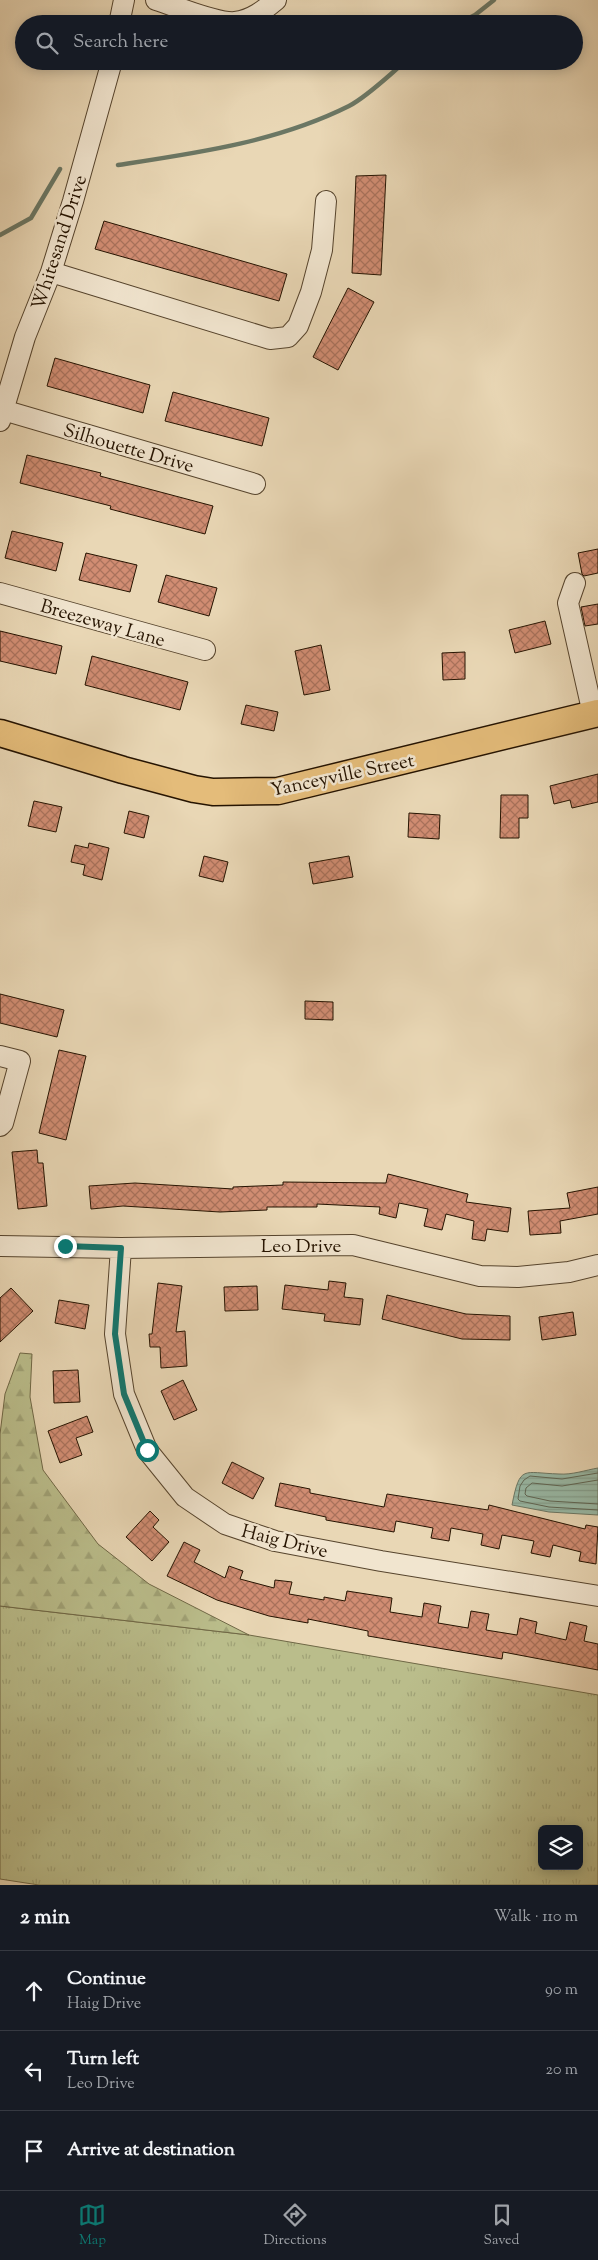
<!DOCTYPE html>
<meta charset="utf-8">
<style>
body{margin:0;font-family:"Sorts Mill Goudy",serif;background:#242831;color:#f1f3f6}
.controls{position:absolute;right:15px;bottom:15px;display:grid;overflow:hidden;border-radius:8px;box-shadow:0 2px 12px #0003}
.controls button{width:45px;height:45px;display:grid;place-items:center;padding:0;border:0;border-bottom:1px solid #363941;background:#171b24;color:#f1f3f6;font:25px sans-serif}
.stop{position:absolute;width:15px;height:15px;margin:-11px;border:4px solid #0f766e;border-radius:50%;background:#fff}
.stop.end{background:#0f766e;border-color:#fff;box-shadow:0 1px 5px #0008}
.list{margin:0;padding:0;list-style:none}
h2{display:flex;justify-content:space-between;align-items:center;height:65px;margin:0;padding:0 20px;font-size:21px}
h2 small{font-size:16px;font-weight:400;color:#9ea1a6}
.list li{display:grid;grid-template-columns:32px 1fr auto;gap:15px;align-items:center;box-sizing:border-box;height:80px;padding:0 20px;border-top:1px solid #363941}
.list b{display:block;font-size:19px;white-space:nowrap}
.list p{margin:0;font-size:16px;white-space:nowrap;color:#9ea1a6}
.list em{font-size:16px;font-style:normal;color:#9ea1a6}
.icon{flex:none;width:28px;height:28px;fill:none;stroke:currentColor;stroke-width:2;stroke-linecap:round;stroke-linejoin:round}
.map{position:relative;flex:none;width:598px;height:1885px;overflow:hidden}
.search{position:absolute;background:#171b24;box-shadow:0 2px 12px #0003;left:15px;right:15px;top:15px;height:55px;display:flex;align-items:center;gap:12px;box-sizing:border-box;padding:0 18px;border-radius:28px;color:#9ea1a6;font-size:19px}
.sheet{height:305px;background:#171b24}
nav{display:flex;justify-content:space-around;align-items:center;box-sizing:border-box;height:70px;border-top:1px solid #363941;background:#171b24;font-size:14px;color:#9ea1a6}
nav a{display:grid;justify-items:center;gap:2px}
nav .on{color:#0f766e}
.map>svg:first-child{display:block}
.grass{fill:url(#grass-tufts);stroke:#706846;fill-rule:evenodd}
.forest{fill:url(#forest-firs);stroke:#706846}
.water{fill:url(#water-rules);stroke:#6b7764}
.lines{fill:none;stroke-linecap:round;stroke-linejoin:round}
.shore{stroke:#5f6654;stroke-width:1}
.stream{stroke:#6b7764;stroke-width:4.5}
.building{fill:url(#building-cross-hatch);stroke:#251300}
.minor-casing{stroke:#56442d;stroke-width:22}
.major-casing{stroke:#251300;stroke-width:29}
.minor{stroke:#f1e5cf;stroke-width:20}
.major{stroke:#e4bc7a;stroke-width:26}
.route{stroke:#0f766e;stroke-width:6}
.labels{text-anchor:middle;stroke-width:5;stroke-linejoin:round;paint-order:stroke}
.street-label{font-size:19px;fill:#251300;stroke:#f1e5cf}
</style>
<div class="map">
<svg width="598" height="1885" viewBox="0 0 598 1885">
<defs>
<pattern id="grass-tufts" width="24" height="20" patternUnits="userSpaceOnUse" patternTransform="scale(1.25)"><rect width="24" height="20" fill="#babd8b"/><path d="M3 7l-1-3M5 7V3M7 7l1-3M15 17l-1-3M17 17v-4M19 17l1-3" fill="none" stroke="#a0a276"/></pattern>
<pattern id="forest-firs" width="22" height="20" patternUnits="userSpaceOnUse" patternTransform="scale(1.25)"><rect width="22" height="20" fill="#babd8b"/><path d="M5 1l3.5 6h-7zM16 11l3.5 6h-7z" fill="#a0a276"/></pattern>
<pattern id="water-rules" width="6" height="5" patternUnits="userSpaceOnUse" patternTransform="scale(1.25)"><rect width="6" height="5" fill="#99baa7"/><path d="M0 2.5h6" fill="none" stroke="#849f8e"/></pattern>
<pattern id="building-cross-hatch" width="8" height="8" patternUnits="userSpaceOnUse" patternTransform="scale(1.25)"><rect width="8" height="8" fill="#d18d73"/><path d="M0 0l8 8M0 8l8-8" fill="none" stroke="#a9725c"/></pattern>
</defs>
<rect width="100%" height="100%" fill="#e9d7b5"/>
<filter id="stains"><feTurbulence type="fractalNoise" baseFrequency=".004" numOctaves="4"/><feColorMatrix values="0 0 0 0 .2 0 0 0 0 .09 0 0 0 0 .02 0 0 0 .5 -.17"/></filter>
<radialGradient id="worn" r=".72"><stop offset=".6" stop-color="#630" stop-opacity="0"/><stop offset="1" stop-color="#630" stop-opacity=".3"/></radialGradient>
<!-- grass -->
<path class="grass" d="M0,1606L249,1635L598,1695V1885H39L0,1879ZM542,1829H579V1866H542Z"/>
<!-- forest -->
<path class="forest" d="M20,1353L32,1354L30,1397L43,1470L98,1544L149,1584L249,1635L0,1606V1434L5,1394Z"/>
<!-- water -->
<path class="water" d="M598,1468V1515L549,1512L512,1505C520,1464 523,1473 559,1474C572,1475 586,1470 598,1468Z"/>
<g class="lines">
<!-- shore -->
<path class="shore" d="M598,1473L562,1479L530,1476L524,1480L520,1486L518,1499L520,1501L549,1507L598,1510
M598,1480L562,1486L532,1483L526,1488L525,1494L527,1496L550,1501L598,1504"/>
<!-- stream -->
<path class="stream" d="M457,24L475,15L494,0
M118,165C197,153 277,142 349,106C368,96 389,75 406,61
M0,235L31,218L60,169"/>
</g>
<!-- building -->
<path class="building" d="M386,175L381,275L352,273L356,176Z
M104,221L287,274L279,301L95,249Z
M348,288L374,302L338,370L313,357Z
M55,358L150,385L143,413L47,386Z
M173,392L269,418L262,446L165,421Z
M27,455L101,473L100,476L213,506L205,534L110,509L111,506L20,483Z
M12,531L63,543L56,571L5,558Z
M598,549V573L584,576L582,574L578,553Z
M86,553L137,565L130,592L79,580Z
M166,575L217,588L209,616L158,602Z
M598,604V624L585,626L581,607Z
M545,621L551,644L515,653L509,630Z
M0,631L62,646L56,674L0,661Z
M321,645L330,690L304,695L295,651Z
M465,652V679L443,680L442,653Z
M92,656L188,682L180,710L85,685Z
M246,705L278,712L274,731L241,724Z
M598,774V802L572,808L570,800L554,804L550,786Z
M501,795H528V818H519V838H500Z
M34,801L62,807L56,832L28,826Z
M129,811L149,816L144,838L124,833Z
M409,813L440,815L439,839L408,837Z
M89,843L109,848L102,880L83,875L85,865L71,862L75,845L88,848Z
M204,856L228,862L223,882L199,876Z
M349,856L353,877L313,884L309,863Z
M0,994L64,1010L57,1037L0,1023Z
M305,1001L333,1002V1020L305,1019Z
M59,1050L86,1056L66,1140L39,1133Z
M37,1150L38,1163H43L47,1206L18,1209L12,1152Z
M388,1174L468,1194L466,1202L511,1208L508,1232L487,1229L485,1241L472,1239L474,1221L446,1214L442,1230L424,1226L428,1209L399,1203L396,1218L379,1214L380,1207L317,1204V1207H267V1210L220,1212L123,1206L91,1209L89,1186L135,1183L233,1189V1187L283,1185V1182L386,1183Z
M598,1187V1214L560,1221L561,1233L530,1235L528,1211L570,1208L567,1193Z
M329,1281L346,1283L344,1297L363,1299L360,1325L324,1321L325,1314L282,1309L285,1285L328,1290Z
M158,1283L182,1286L176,1332L185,1331L187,1366L161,1368L160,1347H150L149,1334H152Z
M257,1286L258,1310L225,1311L224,1287Z
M11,1288L33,1311L0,1342V1298Z
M387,1295L466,1314L510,1316V1340L462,1339L382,1319Z
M59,1300L89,1305L85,1329L55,1323Z
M573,1312L576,1335L542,1340L539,1317Z
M78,1370L80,1402L54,1403L53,1371Z
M183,1380L197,1410L174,1420L161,1391Z
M87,1416L93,1432L76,1438L82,1455L60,1463L48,1431Z
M232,1462L264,1478L253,1499L222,1483Z
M280,1483L310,1489V1493L384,1507L387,1494L488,1510L489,1505L585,1529L586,1525L598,1527L596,1564L579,1561L581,1552L553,1545L550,1557L531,1553L534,1541L502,1535L499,1549L481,1545L483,1534L451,1528L449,1541L431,1538L433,1528L396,1521L394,1532L326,1520V1517L275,1506Z
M150,1511L159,1520L153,1527L169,1542L152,1561L126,1537Z
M184,1542L200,1550L194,1562L225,1578L229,1566L243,1571L240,1579L274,1588L275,1580L292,1582L289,1594L324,1600V1597L345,1601L347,1591L392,1598L390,1612L422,1617L424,1603L441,1606L438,1623L468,1628L471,1611L489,1614L486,1630L517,1635L520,1618L537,1622L535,1633L566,1640L570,1622L587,1626L584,1641L598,1644V1670L503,1652L502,1659L368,1636V1631L308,1619V1623L269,1616L217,1600L167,1576Z"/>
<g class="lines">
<!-- minor casing -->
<g class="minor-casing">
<path id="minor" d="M156,0C176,6 216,24 235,22C252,20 264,10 276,0
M119,24L124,0
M51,272L270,339L288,337L298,326L311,292L322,250L326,201
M3,410L255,484
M0,421L25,337L51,272L73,201L112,61
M575,583L568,603L593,714
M0,593L205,650
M0,1056L20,1061L3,1123L0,1126
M0,1246L121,1248L353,1245L480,1276L518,1277L569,1272L598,1265
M121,1248L115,1334L124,1394L147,1450L185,1497L225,1524L275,1541L381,1561L598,1596"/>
</g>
<!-- major casing -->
<g class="major-casing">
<path id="major" d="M0,733L123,770L194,789L213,792L278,791L598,713"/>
</g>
<!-- minor -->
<use href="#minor" class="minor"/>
<!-- major -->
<use href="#major" class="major"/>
</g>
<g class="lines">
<!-- route -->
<path class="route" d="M65,1246L121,1248L115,1334L124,1394L147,1450"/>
</g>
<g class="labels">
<!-- street labels -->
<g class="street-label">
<text transform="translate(58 242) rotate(-72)" y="7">Whitesand Drive</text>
<text transform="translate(129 447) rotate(16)" y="7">Silhouette Drive</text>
<text transform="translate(103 622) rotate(16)" y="7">Breezeway Lane</text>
<text transform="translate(342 774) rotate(-12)" y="7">Yanceyville Street</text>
<text x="301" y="1252">Leo Drive</text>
<text transform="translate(285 1540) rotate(14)" y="7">Haig Drive</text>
</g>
</g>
<rect width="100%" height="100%" filter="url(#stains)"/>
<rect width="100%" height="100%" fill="url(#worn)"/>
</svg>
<div class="controls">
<button><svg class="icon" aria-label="layers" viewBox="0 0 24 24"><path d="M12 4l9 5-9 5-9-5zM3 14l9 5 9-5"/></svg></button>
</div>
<div class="stop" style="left:147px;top:1450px"></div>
<div class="stop end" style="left:65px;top:1246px"></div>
<div class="search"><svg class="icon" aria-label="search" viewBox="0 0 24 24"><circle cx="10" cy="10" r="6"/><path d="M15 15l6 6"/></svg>Search here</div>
</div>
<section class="sheet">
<h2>2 min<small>Walk · 110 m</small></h2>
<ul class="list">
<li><svg class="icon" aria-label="ahead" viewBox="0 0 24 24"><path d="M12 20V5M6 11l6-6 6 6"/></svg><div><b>Continue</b><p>Haig Drive</p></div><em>90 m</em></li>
<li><svg class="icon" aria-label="left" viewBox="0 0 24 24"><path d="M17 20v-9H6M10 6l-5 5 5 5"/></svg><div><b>Turn left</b><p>Leo Drive</p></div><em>20 m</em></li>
<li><svg class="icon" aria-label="arrive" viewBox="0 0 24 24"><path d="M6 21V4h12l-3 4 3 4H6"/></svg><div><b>Arrive at destination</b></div></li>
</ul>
</section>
<nav>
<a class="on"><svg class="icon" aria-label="map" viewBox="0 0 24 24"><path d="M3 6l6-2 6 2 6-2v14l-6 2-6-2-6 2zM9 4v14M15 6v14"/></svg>Map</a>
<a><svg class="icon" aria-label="directions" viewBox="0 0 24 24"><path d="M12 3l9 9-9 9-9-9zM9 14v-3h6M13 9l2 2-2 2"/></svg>Directions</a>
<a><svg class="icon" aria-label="saved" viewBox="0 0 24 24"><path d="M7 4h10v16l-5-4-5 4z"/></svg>Saved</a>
</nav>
